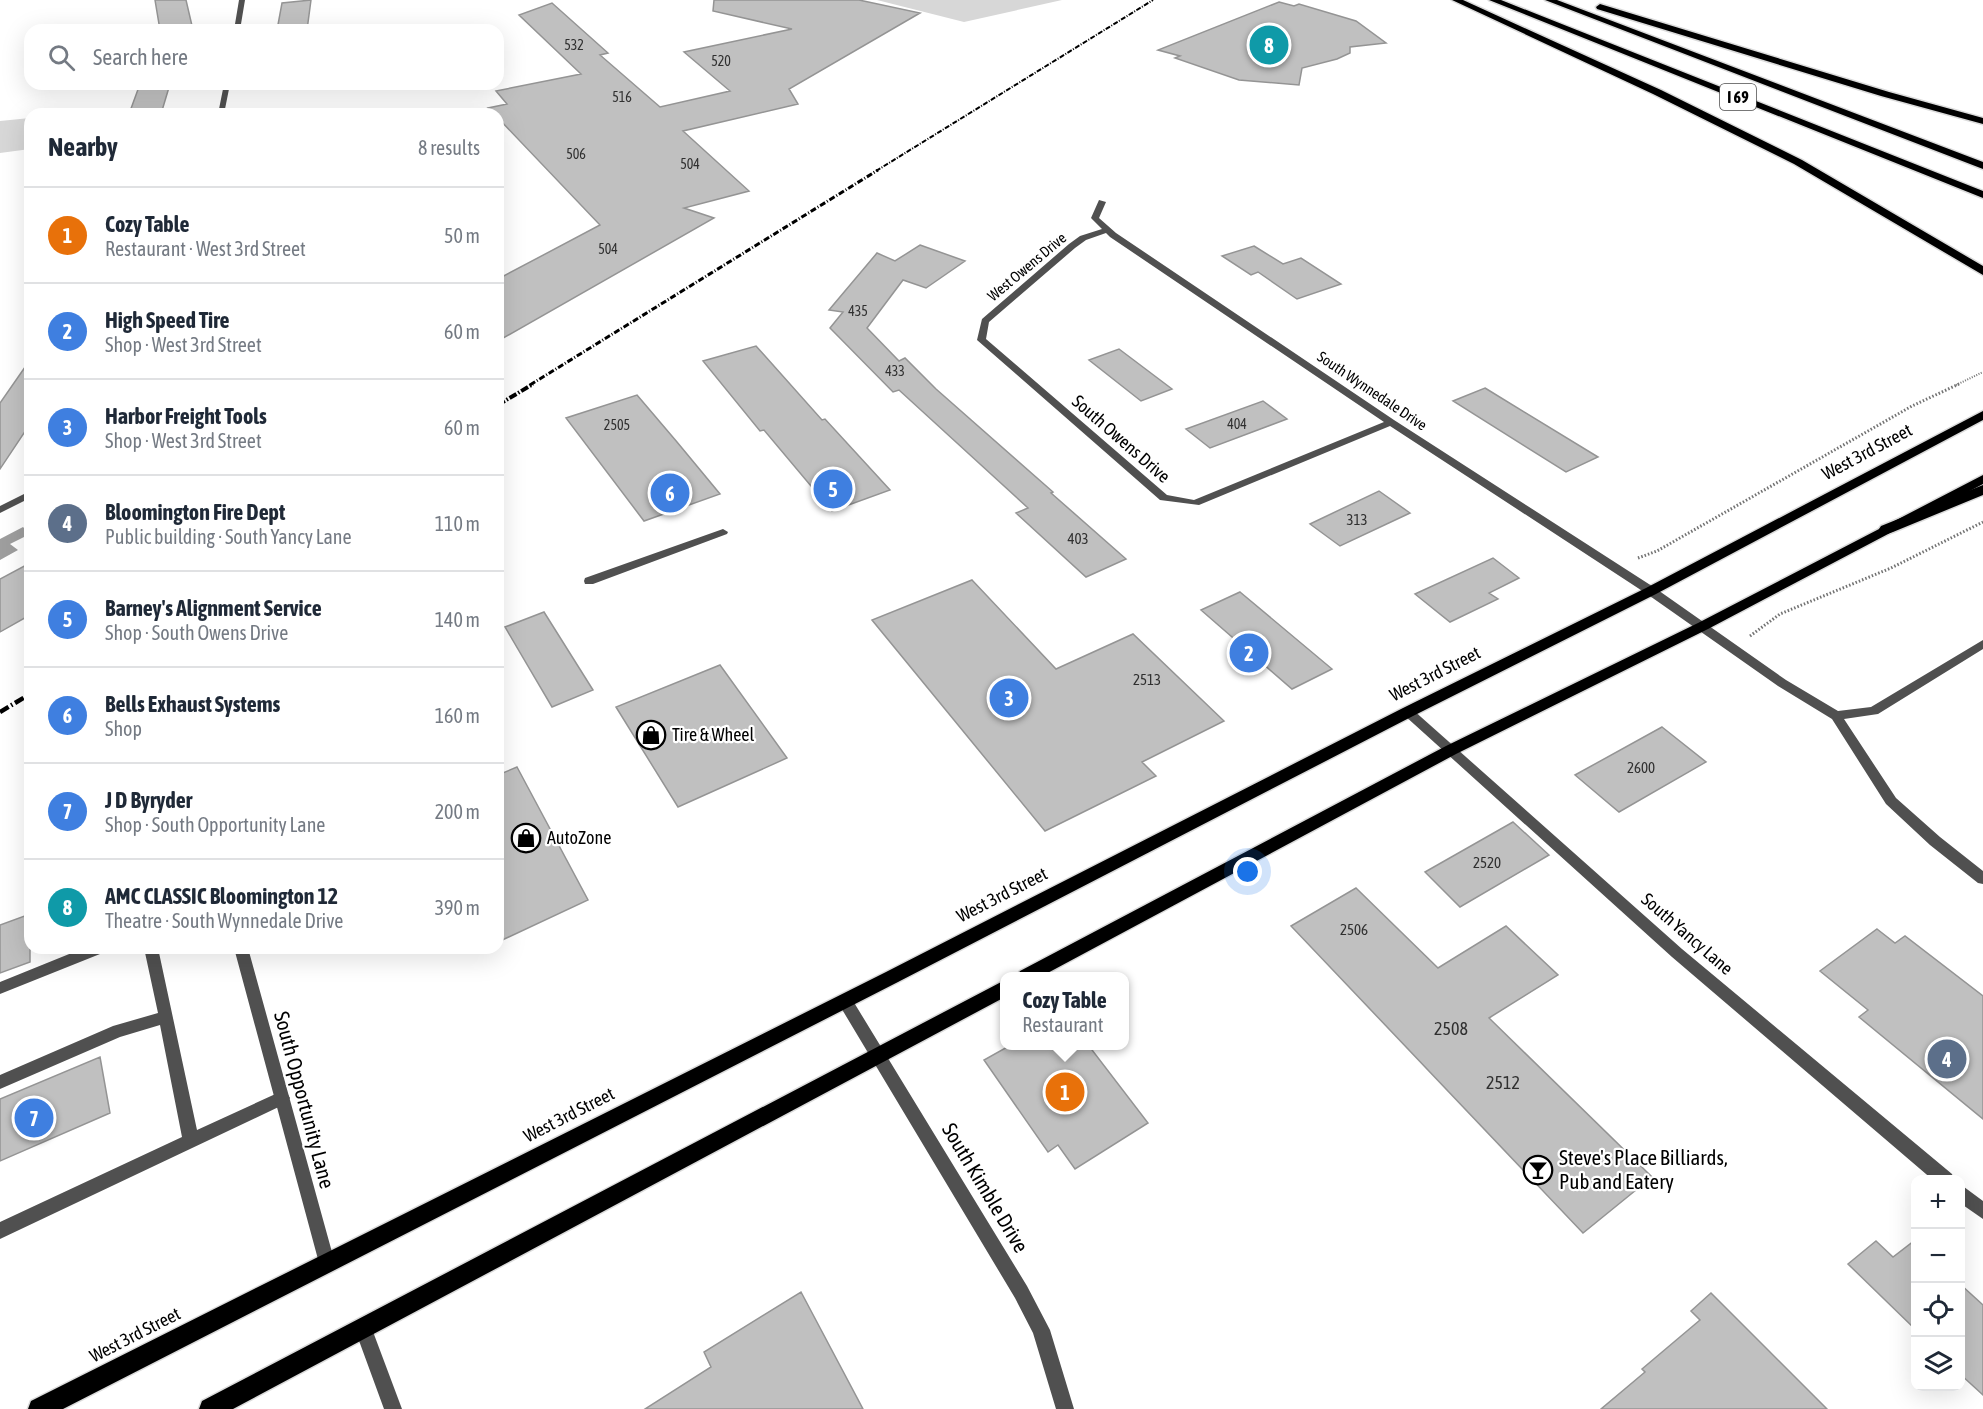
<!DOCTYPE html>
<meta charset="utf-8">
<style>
body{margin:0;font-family:"Asap Condensed",sans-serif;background:#f6f6f7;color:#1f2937}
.controls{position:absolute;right:18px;bottom:18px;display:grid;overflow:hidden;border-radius:12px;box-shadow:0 6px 24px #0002}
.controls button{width:54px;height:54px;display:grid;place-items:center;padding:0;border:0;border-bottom:2px solid #e0e1e3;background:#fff;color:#1f2937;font:30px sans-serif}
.you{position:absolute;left:1248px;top:872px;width:21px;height:21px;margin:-15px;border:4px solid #fff;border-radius:50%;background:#1a73e8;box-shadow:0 0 0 9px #1a73e833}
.badge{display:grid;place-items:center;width:39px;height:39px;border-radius:50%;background:#0f766e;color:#fff;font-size:20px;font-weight:700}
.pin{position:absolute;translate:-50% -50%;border:3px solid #fff;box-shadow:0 2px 6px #0006}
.popup{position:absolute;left:1000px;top:972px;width:129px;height:78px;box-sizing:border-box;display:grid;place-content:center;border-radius:12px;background:#fff;filter:drop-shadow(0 2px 4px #0005);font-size:20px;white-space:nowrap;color:#747a83}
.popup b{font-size:22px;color:#1f2937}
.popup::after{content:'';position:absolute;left:50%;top:100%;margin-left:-12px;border:12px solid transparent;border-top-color:#fff}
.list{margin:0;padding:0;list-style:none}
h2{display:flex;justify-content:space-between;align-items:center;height:78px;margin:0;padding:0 24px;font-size:26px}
h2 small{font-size:20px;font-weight:400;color:#747a83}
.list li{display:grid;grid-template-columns:39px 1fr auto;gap:18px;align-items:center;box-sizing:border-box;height:96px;padding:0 24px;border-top:2px solid #e0e1e3}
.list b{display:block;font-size:22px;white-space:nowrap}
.list p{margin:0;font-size:20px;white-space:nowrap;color:#747a83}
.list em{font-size:20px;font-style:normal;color:#747a83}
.icon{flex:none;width:33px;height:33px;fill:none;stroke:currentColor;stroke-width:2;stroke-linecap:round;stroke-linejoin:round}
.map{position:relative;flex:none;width:1983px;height:1409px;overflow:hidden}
.search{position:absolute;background:#fff;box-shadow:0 6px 24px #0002;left:24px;top:24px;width:480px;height:66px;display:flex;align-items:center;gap:15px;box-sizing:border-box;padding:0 21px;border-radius:18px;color:#747a83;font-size:22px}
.panel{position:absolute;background:#fff;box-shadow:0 6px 24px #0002;left:24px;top:108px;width:480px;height:846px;border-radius:18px}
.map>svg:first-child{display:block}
.green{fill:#d7d7d7}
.water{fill:#9e9e9e}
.building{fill:#c0c0c0;stroke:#949494;stroke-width:1.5}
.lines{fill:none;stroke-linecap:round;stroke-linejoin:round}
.primary-casing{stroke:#dbdbdb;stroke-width:3}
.motorway-casing{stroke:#dbdbdb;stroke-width:3}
.path-far1{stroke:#727272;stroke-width:2;stroke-dasharray:1 1.5;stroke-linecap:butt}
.path{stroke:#727272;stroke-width:3;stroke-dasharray:1.5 2;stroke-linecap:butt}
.service{fill:#505050;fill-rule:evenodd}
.minor{fill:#505050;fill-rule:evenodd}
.primary{fill:#000;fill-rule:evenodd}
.motorway{fill:#000;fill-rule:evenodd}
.rail-far3{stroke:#000;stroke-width:2;stroke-dasharray:5 1.5 1 1.5;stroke-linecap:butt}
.rail-far2{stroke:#000;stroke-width:3;stroke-dasharray:6 2 1 2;stroke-linecap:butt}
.rail-far1{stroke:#000;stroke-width:4;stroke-dasharray:8 2 1.5 2;stroke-linecap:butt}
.rail{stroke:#000;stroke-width:4.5;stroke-dasharray:10 3 1.5 3;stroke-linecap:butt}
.labels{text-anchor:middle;stroke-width:4.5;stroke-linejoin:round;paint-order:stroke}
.far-number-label{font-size:14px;fill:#303030}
.far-street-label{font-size:15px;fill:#000;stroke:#fff}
.number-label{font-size:15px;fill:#303030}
.shield{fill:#fff;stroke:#4c4c4c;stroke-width:1.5}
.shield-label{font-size:16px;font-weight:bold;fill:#000}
.street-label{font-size:18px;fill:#000;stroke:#fff}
.poi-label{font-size:18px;fill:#000;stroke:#fff;text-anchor:start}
.near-number-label{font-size:18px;fill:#303030}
.near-street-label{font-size:21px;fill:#000;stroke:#fff}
.near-poi-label{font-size:21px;fill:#000;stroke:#fff;text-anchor:start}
</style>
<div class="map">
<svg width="1983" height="1409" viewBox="0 0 1983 1409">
<rect width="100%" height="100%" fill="#fff"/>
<!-- green -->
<path class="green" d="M877,0H1062L964,22Z
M30,118V149L0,153V121Z"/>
<!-- water -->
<path class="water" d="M23,527L30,534L10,544L18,550L0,560V539Z"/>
<!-- building -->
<path class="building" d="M155,0H186L193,30H160Z
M311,0L307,30H277L282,3Z
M714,0H859L920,13L789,89L798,104L683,131L749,191L684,208L714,218L498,341V279L600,225L498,118V114H494L488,108L507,104L496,91L581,74L519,15L552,3L608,53L600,55L660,107L730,91L684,52L792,29L713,11Z
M1279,2L1294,6L1299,4L1356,21L1386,43L1350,47V53L1337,59L1302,68L1299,85L1239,80L1175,58L1180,56L1158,50Z
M140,84H170L161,114H129Z
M920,245L965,261L926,288L903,280L867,328L899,361L905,358L936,389L1053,492L1051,493L1126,559L1086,577L1016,513L1028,508L899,390L893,392L830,328L843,312L829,310L877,253L895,261Z
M1254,246L1283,264L1301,258L1341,284L1297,299L1258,272L1251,275L1222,256Z
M756,346L822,420L825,419L890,490L832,511L764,430L760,431L703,361Z
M1119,349L1172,389L1141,401L1089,360Z
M30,360V424L0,469V403Z
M1485,388L1598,457L1566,472L1453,401Z
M637,395L677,442L720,494L644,521L566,418Z
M1263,401L1287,419L1210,448L1186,429Z
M1379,491L1410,513L1340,546L1310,524Z
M1493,558L1519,578L1489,593L1498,599L1450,622L1415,594Z
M30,563V615L0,632V579Z
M972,580L1056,669L1133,634L1224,721L1142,762L1156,776L1045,831L872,620Z
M1240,592L1332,669L1292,689L1201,610Z
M544,612L593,690L552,707L505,627Z
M720,665L787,758L678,807L616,707Z
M1662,727L1706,762L1619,812L1575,775Z
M517,767L588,900L498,942V775Z
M1513,822L1549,855L1460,907L1425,872Z
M1356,888L1438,968L1506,926L1558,975L1489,1018L1652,1177L1583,1233L1291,926Z
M30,914V962L0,973V925Z
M1877,929L1895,943L1905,936L1983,996V1119L1859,1017L1868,1010L1820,971Z
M1009,1046H1089L1148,1123L1075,1169L1058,1145L1048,1152L984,1060Z
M100,1057L110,1113L0,1161V1099Z
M1876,1241L1893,1257L1914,1241L1916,1242V1330L1848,1264Z
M1960,1284L1983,1305V1395L1960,1374Z
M801,1292L863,1409H645L711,1367L704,1352Z
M1711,1293L1827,1409H1601L1645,1372L1642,1369L1700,1320L1691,1311Z"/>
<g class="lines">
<!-- primary casing -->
<g class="primary-casing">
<path id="primary" d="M1983,411V420L1656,594L1413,716L898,982L63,1409H28L31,1401L886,972L1403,708L1646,588Z
M1983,475V484L1708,629L1456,754L1042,976H1017L1020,971L1446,746L1698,623Z
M1005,980V997L233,1409H199L202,1401Z"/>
</g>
<!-- motorway casing -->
<g class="motorway-casing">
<path id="motorway" d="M1452,0H1463L1661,90L1802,160L1983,266V275L1794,164L1653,94Z
M1489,0H1501L1983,191V198Z
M1545,0H1557L1983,162V169Z
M1600,4L1889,92L1983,118V124L1881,96L1597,9L1596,7Z
M1983,485V495L1893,532L1887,534L1879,529L1881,526Z"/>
</g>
<!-- path-far1 -->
<path class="path-far1" d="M1956,385L1983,372"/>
<!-- path -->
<path class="path" d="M1638,558L1657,551L1912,406L1959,384
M1750,636L1780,614L1891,568L1983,522"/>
<!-- service -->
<path class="service" d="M723,529L728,532L727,534L593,584H585L584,581L585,578Z
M84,948H107L105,952L0,994V982Z
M144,948H158L197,1130L282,1091L287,1093L290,1098L287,1103L0,1239V1222L182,1137L160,1025L120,1037L0,1089V1075L113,1026L158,1013Z
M363,1318L369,1321L402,1409H384L354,1327L357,1321Z"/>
<!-- minor -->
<path class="minor" d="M239,0H245L240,30H234Z
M224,84H230L224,114H218Z
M1099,200L1106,202L1099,218L1116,233L1394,420L1655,588L1786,680L1838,711L1871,707L1983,640V649L1878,714L1844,719L1896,798L1940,837L1983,871V884L1978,883L1930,845L1886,804L1832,719L1778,686L1647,594L1390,426L1199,505L1160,500L977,340L982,319L1069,244L1080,236L1102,229L1091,218ZM1106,233L1110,237L1384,422L1194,500L1167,495L986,339L989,322L1075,248L1086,240Z
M30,491V498L0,513V506Z
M1408,708L1412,709L1682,949L1952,1174L1954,1180H1933L1672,957L1404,715L1402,712L1404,709Z
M234,948H248L335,1263L333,1269L327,1271L321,1269L319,1263Z
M845,995L850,996L1027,1286L1050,1330L1074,1409H1056L1033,1333L1015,1298L840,1006L838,1001L840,996Z
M1960,1184L1983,1201V1219L1960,1203Z"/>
<!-- primary -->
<use href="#primary" class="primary"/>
<!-- motorway -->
<use href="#motorway" class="motorway"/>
<!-- rail-far3 -->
<path class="rail-far3" d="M876,171L1153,0"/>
<!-- rail-far2 -->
<path class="rail-far2" d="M530,385L878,170"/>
<!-- rail-far1 -->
<path class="rail-far1" d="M498,405L533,384"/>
<!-- rail -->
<path class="rail" d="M0,712L30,694"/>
</g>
<!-- icons -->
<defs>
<g id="shop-ring" transform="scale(1.5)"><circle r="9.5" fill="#fff" stroke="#000" stroke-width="1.5"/><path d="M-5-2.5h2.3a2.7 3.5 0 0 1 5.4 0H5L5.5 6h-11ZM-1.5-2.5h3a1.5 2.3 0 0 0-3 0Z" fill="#000"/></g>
<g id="bar-ring" transform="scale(1.5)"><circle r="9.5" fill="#fff" stroke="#000" stroke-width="1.5"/><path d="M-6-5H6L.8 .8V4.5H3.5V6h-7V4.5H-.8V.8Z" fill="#000"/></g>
</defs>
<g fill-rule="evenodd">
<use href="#shop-ring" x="651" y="735"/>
<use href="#shop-ring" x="526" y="838"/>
<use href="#bar-ring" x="1538" y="1170"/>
</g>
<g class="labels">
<!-- far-number labels -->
<g class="far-number-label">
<text x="574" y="50">532</text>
<text x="721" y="66">520</text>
<text x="622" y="102">516</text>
<text x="576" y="159">506</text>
<text x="690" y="169">504</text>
<text x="608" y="254">504</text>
<text x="858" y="316">435</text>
<text x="895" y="376">433</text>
<text x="1237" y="429">404</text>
<text x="617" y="430">2505</text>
</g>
<!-- far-street labels -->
<g class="far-street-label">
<text transform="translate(1027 267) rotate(-40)" y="5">West Owens Drive</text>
<text transform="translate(1372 391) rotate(34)" y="5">South Wynnedale Drive</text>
</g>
<!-- number labels -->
<g class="number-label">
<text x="1357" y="525">313</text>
<text x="1078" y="544">403</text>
<text x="1147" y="685">2513</text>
<text x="1641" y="773">2600</text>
<text x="1487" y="868">2520</text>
<text x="1354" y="935">2506</text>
</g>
<!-- shield labels -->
<rect class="shield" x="1720" y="84" width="36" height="26" rx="4.5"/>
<g class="shield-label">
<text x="1738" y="103">I 69</text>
</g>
<!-- street labels -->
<g class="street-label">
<text transform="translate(1121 439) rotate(41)" y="6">South Owens Drive</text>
<text transform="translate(1867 452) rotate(-28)" y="6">West 3rd Street</text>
<text transform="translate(1435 674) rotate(-27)" y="6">West 3rd Street</text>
<text transform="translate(1002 895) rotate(-27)" y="6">West 3rd Street</text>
<text transform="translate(1687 934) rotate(41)" y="6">South Yancy Lane</text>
<text transform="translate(569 1115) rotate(-27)" y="6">West 3rd Street</text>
<text transform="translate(135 1335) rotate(-27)" y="6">West 3rd Street</text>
</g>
<!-- poi labels -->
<g class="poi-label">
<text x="672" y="741">Tire &amp; Wheel</text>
<text x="547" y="844">AutoZone</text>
</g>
<!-- near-number labels -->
<g class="near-number-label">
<text x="1451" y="1035">2508</text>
<text x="1503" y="1089">2512</text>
</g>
<!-- near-street labels -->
<g class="near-street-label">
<text transform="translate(304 1100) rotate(75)" y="7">South Opportunity Lane</text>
<text transform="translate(985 1188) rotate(59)" y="7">South Kimble Drive</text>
</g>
<!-- near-poi labels -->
<g class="near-poi-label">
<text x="1559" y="1165">Steve's Place Billiards,<tspan x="1559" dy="24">Pub and Eatery</tspan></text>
</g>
</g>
</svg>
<div class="controls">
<button>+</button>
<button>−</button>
<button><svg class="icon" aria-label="locate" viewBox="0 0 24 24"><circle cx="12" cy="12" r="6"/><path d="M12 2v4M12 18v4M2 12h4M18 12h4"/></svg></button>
<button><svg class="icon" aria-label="layers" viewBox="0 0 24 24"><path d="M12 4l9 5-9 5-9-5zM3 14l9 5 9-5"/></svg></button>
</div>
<div class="you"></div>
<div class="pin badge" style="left:1065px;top:1092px;background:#e8710a">1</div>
<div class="popup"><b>Cozy Table</b>Restaurant</div>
<div class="pin badge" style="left:1249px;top:653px;background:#3f7fe0">2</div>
<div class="pin badge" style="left:1009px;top:698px;background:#3f7fe0">3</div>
<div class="pin badge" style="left:1947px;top:1059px;background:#5c6f8a">4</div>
<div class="pin badge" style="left:833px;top:489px;background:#3f7fe0">5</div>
<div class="pin badge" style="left:670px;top:493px;background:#3f7fe0">6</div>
<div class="pin badge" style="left:34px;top:1118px;background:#3f7fe0">7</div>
<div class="pin badge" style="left:1269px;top:45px;background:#0f9aa8">8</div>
<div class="search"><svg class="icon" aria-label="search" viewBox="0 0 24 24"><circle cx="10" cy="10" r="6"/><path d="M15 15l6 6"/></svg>Search here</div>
<section class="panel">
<h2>Nearby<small>8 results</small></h2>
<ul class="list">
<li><span class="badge" style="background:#e8710a">1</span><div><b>Cozy Table</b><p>Restaurant · West 3rd Street</p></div><em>50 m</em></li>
<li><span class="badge" style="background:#3f7fe0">2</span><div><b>High Speed Tire</b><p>Shop · West 3rd Street</p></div><em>60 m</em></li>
<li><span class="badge" style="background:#3f7fe0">3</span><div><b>Harbor Freight Tools</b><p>Shop · West 3rd Street</p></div><em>60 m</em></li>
<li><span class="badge" style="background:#5c6f8a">4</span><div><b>Bloomington Fire Dept</b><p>Public building · South Yancy Lane</p></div><em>110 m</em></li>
<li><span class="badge" style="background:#3f7fe0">5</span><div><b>Barney's Alignment Service</b><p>Shop · South Owens Drive</p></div><em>140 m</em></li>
<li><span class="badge" style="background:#3f7fe0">6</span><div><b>Bells Exhaust Systems</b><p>Shop</p></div><em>160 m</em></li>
<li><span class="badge" style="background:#3f7fe0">7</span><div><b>J D Byryder</b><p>Shop · South Opportunity Lane</p></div><em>200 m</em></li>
<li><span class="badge" style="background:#0f9aa8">8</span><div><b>AMC CLASSIC Bloomington 12</b><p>Theatre · South Wynnedale Drive</p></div><em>390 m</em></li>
</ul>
</section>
</div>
